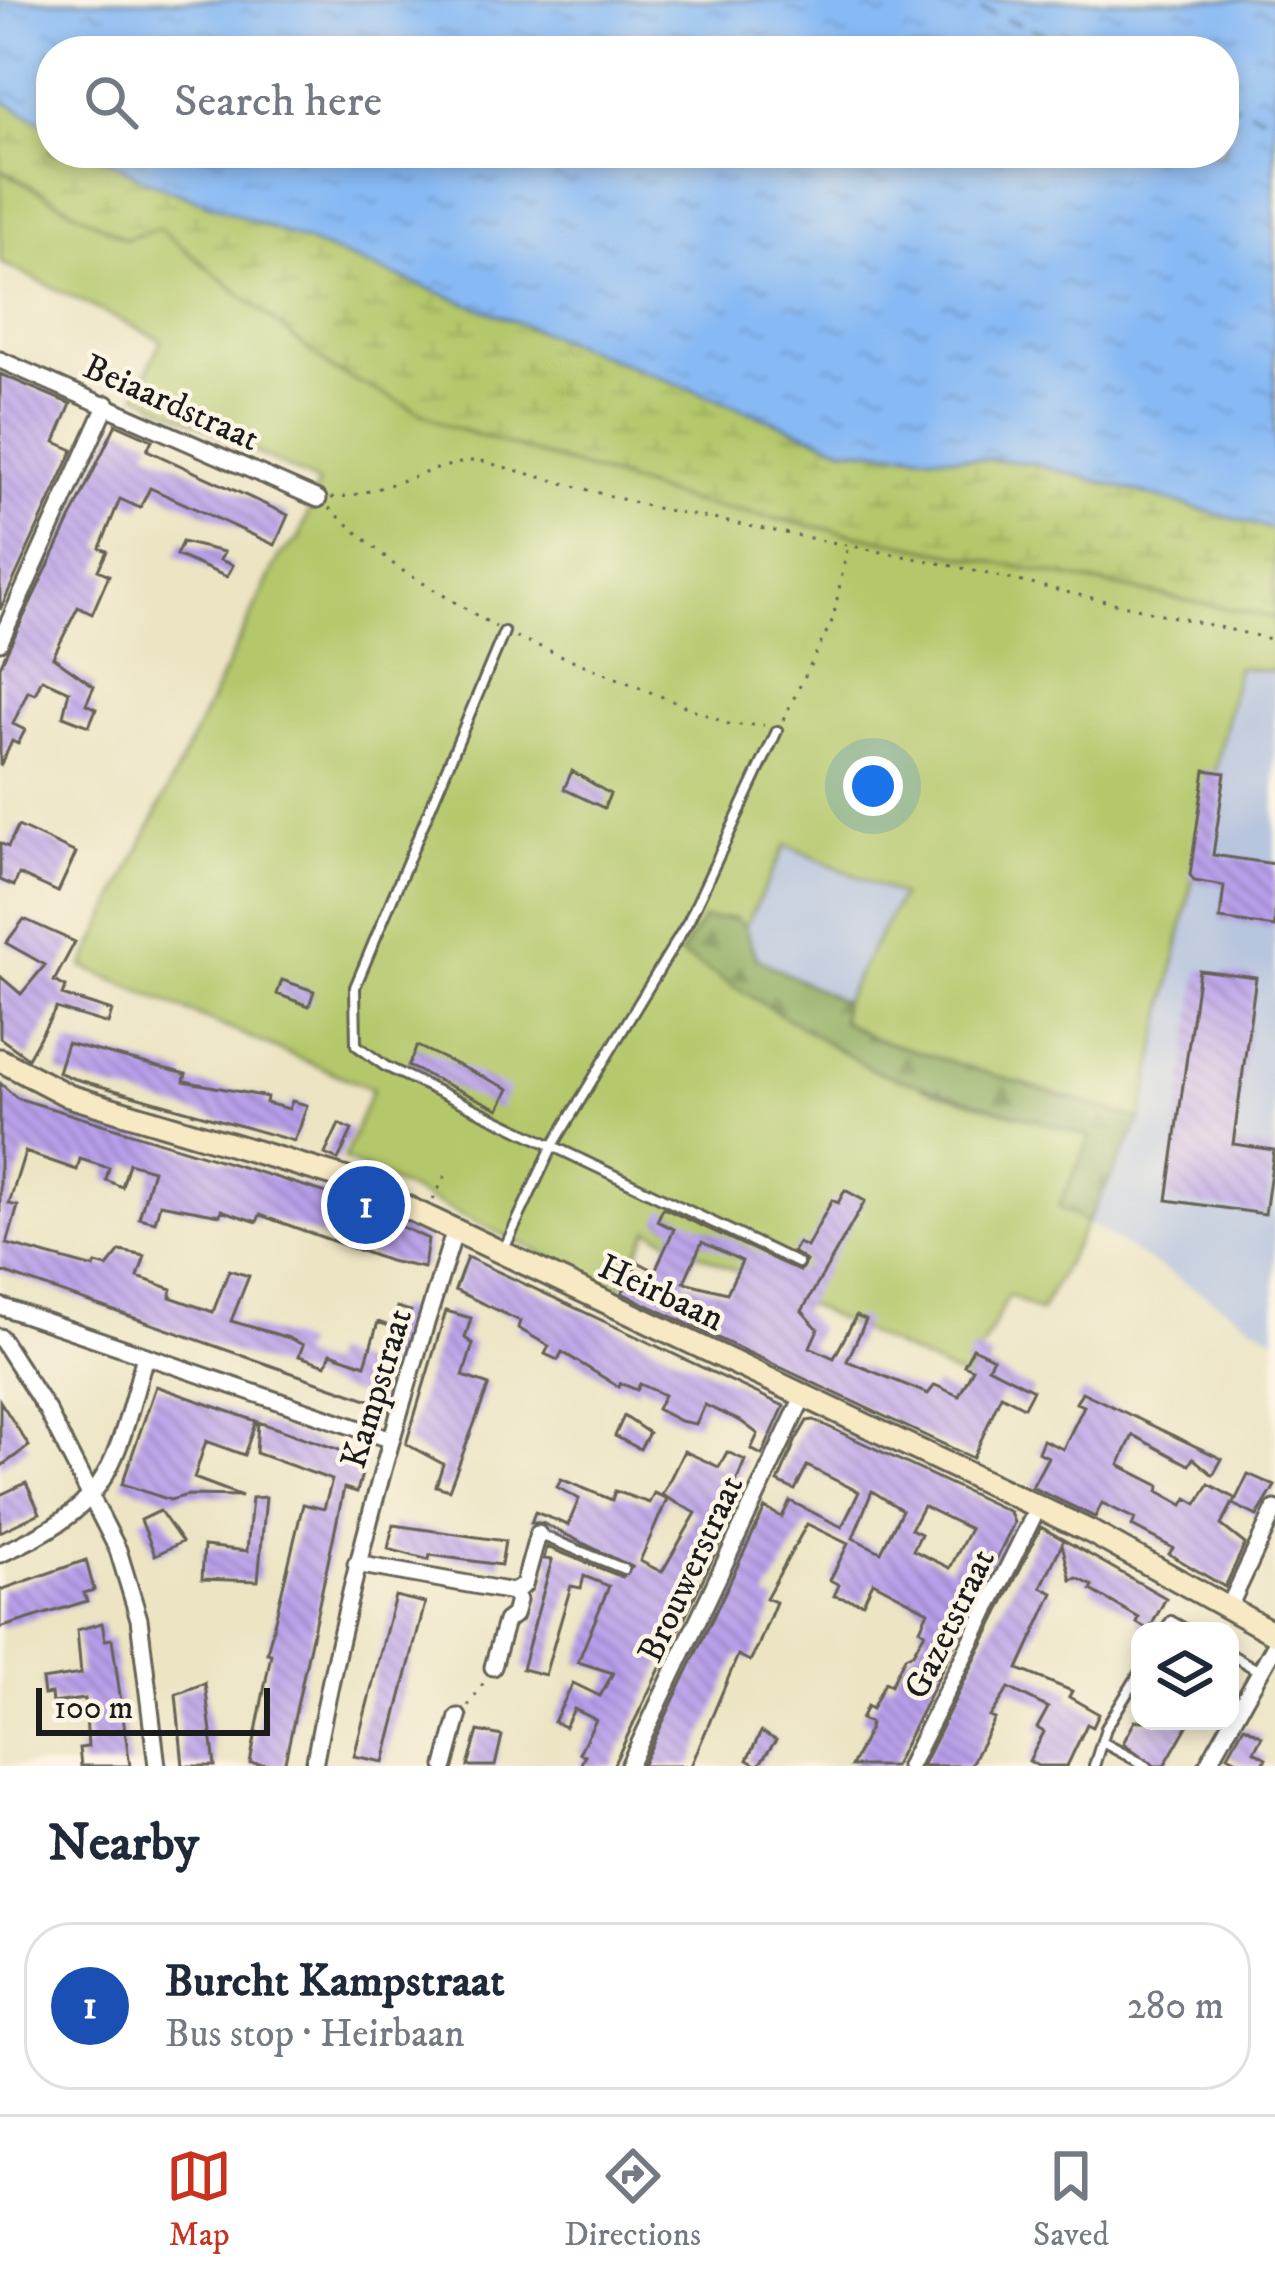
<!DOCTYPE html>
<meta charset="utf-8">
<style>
body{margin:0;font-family:"IM FELL DW Pica",serif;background:#f2f2f3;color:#1f2937}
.controls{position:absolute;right:36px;bottom:36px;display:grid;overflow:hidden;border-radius:24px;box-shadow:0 6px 18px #0003}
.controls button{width:108px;height:108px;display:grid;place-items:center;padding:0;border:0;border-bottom:3px solid #e0e1e3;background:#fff;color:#1f2937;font:60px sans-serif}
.scale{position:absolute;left:36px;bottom:30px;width:234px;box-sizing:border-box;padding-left:12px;border:6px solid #1c1c1c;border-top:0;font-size:33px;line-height:42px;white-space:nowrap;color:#1c1c1c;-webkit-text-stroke:9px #fcf5e5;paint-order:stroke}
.you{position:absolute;left:873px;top:786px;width:42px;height:42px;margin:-30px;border:9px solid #fff;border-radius:50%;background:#1a73e8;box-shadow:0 0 0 18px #1a73e833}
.badge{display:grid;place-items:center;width:78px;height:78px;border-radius:50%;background:#c8321e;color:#fff;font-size:39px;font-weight:700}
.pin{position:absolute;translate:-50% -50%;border:6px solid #fff;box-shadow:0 3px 12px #0006}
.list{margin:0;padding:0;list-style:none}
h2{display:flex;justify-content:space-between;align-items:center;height:156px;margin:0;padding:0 48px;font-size:51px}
h2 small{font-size:39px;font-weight:400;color:#747a83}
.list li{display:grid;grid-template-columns:78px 1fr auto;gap:36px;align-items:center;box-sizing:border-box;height:168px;margin:0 24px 24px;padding:0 24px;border:3px solid #e0e1e3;border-radius:48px}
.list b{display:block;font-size:45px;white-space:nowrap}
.list p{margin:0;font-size:39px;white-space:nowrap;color:#747a83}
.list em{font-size:39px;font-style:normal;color:#747a83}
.icon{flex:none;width:66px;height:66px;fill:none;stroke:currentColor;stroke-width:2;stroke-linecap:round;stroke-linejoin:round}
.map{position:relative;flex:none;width:1275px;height:1766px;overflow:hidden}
.search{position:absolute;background:#fff;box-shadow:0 6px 18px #0003;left:36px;right:36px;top:36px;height:132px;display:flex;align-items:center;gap:30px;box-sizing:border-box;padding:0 42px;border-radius:48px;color:#747a83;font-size:45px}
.sheet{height:348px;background:#fff}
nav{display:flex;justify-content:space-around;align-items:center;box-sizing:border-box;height:168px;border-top:3px solid #e0e1e3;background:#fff;font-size:33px;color:#747a83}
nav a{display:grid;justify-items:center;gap:6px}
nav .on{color:#c8321e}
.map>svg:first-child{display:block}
.industrial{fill:#b8c5de}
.green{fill:#b4c76b;stroke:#687244;stroke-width:3}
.forest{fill:url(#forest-firs);stroke:#56643e;stroke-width:3}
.wetland{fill:url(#wetland-marsh);stroke:#687244;stroke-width:3}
.water{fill:url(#water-ripples);stroke:#526a88;stroke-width:3}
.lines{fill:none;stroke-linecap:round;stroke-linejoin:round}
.ferry{stroke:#415368;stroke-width:3;stroke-dasharray:15 12;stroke-linecap:butt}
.building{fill:url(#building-back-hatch);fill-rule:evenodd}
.lane-casing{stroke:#656256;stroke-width:14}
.street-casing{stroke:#656256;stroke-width:21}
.secondary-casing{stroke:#656256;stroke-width:27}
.path{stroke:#656256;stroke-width:3;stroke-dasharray:3 9;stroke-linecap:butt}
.lane{stroke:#fff;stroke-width:8}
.street{stroke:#fff;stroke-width:15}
.secondary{stroke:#f7e9c3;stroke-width:21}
.labels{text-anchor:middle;stroke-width:9;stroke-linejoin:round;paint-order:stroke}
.street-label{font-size:36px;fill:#1c1c1c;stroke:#fcf5e5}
</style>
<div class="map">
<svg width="1275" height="1766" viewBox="0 0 1275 1766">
<defs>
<pattern id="forest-firs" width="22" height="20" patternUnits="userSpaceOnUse" patternTransform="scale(3)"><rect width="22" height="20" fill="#8fac5f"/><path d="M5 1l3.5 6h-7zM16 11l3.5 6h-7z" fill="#748b4e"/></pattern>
<pattern id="wetland-marsh" width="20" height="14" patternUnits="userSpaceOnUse" patternTransform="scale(3)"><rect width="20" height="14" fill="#b4c76b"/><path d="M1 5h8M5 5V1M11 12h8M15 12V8" fill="none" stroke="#9aaa5c"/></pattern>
<pattern id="water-ripples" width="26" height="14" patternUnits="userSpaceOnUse" patternTransform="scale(3)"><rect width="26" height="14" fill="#87b9f4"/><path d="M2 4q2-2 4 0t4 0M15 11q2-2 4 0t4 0" fill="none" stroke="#749ed1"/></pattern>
<pattern id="building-back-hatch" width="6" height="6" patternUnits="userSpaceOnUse" patternTransform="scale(3)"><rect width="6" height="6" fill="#b89fea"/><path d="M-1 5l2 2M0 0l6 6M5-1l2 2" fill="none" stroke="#9581bd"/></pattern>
</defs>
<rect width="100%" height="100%" fill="#fcf5e5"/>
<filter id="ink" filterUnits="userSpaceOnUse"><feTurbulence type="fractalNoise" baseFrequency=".00833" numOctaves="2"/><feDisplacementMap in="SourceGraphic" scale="24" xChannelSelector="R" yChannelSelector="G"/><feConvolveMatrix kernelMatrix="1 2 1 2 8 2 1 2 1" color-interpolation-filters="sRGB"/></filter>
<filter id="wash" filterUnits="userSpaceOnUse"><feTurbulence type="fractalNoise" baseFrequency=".004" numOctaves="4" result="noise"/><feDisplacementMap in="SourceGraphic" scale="48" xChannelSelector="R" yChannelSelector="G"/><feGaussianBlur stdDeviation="2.7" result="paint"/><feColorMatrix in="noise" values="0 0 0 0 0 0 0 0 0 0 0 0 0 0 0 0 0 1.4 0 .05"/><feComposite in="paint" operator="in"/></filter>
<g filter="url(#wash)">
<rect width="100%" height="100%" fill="#ece4c3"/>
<!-- industrial -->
<path class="industrial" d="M1238,667L1275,672V1338L1087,1223L1141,1120Z
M785,845L901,896L843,1002L756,958L745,927Z"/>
<!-- green -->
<path class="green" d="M0,170L126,239L159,228L334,370L449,426L692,502L1275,618V672L1238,667L1141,1120L873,1038L842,1021L843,1002L901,896L786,845L745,927L734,918L703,919L923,1088L1092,1137L1058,1207L1087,1223L1040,1312L1009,1295L966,1380L649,1230L619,1290L344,1159L372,1089L83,967L280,555L299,539L318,483L137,394L161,340L0,262Z"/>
<!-- forest -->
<path class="forest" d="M735,918L745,927L756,958L843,1002L842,1021L873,1038L1141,1120L1087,1223L1058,1207L1091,1137L874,1071L680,954L703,919Z"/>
<!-- wetland -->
<path class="wetland" d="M0,99L51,127V153H97L143,179L844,448L1032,463L1275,530V618L692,502L449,426L334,370L159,228L126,239L0,169Z"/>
<!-- water -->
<path class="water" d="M0,0H1275V530L1032,463L844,448L143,179L97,153H1224V51H51V127L0,99Z"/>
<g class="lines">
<!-- ferry -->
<path class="ferry" d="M955,0L1091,51
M1224,101L1275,120"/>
</g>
<g id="blocks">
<!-- building -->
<path class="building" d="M0,374L71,404L55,442L73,450L0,610Z
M116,424L152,440L147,450L288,515L275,545L150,488L140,508L120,499L100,548L107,551L98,570L109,575L92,614L78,607L53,657L94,686L86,704L96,709L89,726L63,716L69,691L42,679L35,694L28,691L13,724L25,730L18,744L12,741L0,766V666Z
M182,542L224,552L220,560L233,565L227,577L176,555Z
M1205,770L1225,773L1213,855L1275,864V927L1220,919L1224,886L1194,881L1190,875Z
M572,771L610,794L604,808L564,789Z
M18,826L76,853L58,892L19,874L14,886L0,880V843L8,847Z
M24,919L75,942L54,981L66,987L62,995L112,1011L108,1024L56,1008L28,1058L0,1038V976L21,994L45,965L6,943Z
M1199,970L1256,977L1233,1144L1274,1150L1265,1214L1167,1200Z
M282,980L314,991L309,1006L277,994Z
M67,1043L186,1074L184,1081L267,1097L266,1103L289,1109L292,1101L307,1105L300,1127L294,1141L72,1078L58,1072Z
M417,1046L509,1089L499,1109L408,1066Z
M0,1083L17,1098L330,1194L428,1239L424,1268L389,1261L260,1215L257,1222L221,1210L220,1215L160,1204L155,1222L139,1218L153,1170L129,1163L122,1187L106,1180L109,1168L80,1159L77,1170L25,1152L9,1204L18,1206L7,1244L94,1268L96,1264L107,1267L120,1251L145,1256L138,1277L172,1289L170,1297L213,1312L229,1270L249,1276L231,1321L289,1338L303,1345L299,1356L326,1365L331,1353L365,1365L378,1322L392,1327L397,1307L411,1311L384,1405L0,1271Z
M339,1124L352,1130L338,1160L325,1154Z
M845,1190L865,1201L802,1311L818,1329L810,1347L834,1358L856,1316L866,1320L847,1361L928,1394L935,1385L959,1396L973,1369L964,1365L973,1348L993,1358L988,1367L1033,1390L1024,1407L1001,1395L973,1458L622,1293L638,1262L655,1271L674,1229L657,1221L663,1208L800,1271L806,1261L793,1252L798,1243L807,1247L832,1200L838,1203ZM702,1242L742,1261L727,1293L684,1282Z
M467,1257L784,1406L762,1455L751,1449L758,1434L742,1422L705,1405L696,1424L680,1421L657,1409L664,1395L640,1384L637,1390L620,1383L619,1387L562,1352L558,1360L545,1354L549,1346L518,1328L520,1321L455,1290Z
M446,1311L471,1318L465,1338L473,1344L463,1376L489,1385L449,1490L436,1486L443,1464L406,1444Z
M156,1386L256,1421L244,1455L206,1441L194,1478L242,1496L188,1495L170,1500L122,1484Z
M1082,1392L1222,1459L1213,1475L1193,1458L1189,1465L1133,1435L1119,1465L1160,1486L1158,1491L1183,1505L1187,1498L1197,1504L1209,1484L1236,1499L1248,1474L1275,1486L1257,1516L1233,1504L1235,1499L1221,1525L1245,1544L1225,1587L1169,1554L1173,1548L1132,1526L1135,1519L1102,1503L1095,1517L1032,1487L1048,1457L1038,1452L1043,1440L1063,1449L1084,1406L1076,1403Z
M0,1401L29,1446L0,1467Z
M624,1416L649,1433L640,1449L615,1436Z
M814,1420L1010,1512L1014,1523L915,1724L894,1766H851L869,1730L870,1723L861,1719L867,1706L872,1709L885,1682L891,1685L905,1657L913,1653L925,1632L920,1629L928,1611L873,1582L863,1603L834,1596L839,1585L830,1580L848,1544L807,1524L766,1598L776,1602L758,1646L750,1661L738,1655L691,1766H642L765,1508L782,1517L790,1501L842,1527L859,1492L807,1466L795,1490L778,1482L796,1440L807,1421ZM872,1491L902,1510L881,1552L853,1538ZM923,1506L970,1529L950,1568L913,1550L921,1534L911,1529Z
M258,1422L366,1459L357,1492L344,1488L284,1766L250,1763L271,1654L267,1653L303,1504L324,1509L332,1480L256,1453Z
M684,1451L719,1467L727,1452L745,1460L730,1497L739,1504L613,1766H580L585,1755L579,1753L596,1720L574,1709L565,1727L554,1722L573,1683L600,1696L613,1673L578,1662L609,1586L584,1576L581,1588L571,1586L545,1675L522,1669L552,1560L544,1559L547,1547L622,1577L632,1567L542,1523H531L535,1512L568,1525L579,1499L557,1487L561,1479L612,1500L615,1491L649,1503L654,1493L667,1499L640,1561L662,1572L696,1513L662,1495Z
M26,1483L40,1513L0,1532V1495Z
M266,1497L258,1581L202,1579L204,1546L247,1551L252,1498Z
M160,1511L182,1542L155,1555L141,1520Z
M393,1525L505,1541L501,1565L430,1555L429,1560L388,1549Z
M1041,1527L1166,1598L1149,1630L1137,1623L1139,1618L1091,1590L1093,1586L1077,1578L1071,1580L1062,1544L1041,1587L1053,1593L1018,1669L1072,1691L1069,1697L1099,1714L1093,1727L1087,1724L1067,1766H1038L1029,1761L1044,1732L1037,1728L1048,1708L1009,1688L990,1717L995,1719L970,1766H922Z
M86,1560L94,1590L84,1593L87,1601L0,1628V1590Z
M395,1596L425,1603L384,1762L354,1756Z
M102,1623L105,1640L112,1639L130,1766H81L79,1748L88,1747L85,1699L52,1703L51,1694L44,1695L42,1680L81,1674L77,1630Z
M205,1683L215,1766H183L176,1694Z
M1135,1721H1190L1164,1766H1155L1123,1743Z
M1244,1726L1262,1736L1254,1751L1266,1758L1262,1766H1248L1228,1755Z
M478,1731L502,1736L495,1766H468Z
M761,1732L776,1740L758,1766L747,1760Z"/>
</g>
</g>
<g filter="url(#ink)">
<use href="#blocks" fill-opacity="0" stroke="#656256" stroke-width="3"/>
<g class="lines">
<!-- lane casing -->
<g class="lane-casing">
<path id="lane" d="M504,632L355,987L356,1045L385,1066L798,1263
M504,1249L552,1147L689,920L777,731
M538,1534L624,1569
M1165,1631L1171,1621L1189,1631
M1230,1654L1259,1671
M1102,1742L1147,1766
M1094,1766L1106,1728L1140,1672"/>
</g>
<!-- street casing -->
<g class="street-casing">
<path id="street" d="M0,360L318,499
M0,642L107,404
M0,1306L389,1439
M0,1337L47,1410L118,1550L139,1619L157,1766
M0,1554C113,1505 114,1466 145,1356
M356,1564L513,1592
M513,1592L524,1585L538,1534
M1228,1609L1275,1509
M493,1667L506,1621L514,1615L518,1600L513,1592
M314,1766C347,1583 399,1407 455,1230
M445,1766L458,1717
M629,1766L804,1395
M909,1766L1038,1507
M1207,1766L1275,1645"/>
</g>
<!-- secondary casing -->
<g class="secondary-casing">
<path id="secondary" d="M0,1060L69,1096L347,1179L1091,1532L1275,1634"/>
</g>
<!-- path -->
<path class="path" d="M331,498C382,494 427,466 478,460L651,507L944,564L1275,640
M329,508L398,568L496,627
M516,637L731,725H764
M783,720L833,619L848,545
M433,1200L446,1174
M468,1706L486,1679"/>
<!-- lane -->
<use href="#lane" class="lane"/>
<!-- street -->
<use href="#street" class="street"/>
<!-- secondary -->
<use href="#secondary" class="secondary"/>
</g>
</g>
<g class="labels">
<!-- street labels -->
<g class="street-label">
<text transform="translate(172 401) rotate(24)" y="13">Beiaardstraat</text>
<text transform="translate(662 1291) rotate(25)" y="13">Heirbaan</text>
<text transform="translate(375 1388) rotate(-73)" y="13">Kampstraat</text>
<text transform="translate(689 1568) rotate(-65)" y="13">Brouwerstraat</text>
<text transform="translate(948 1623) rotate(-64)" y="13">Gazetstraat</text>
</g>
</g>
</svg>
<div class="controls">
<button><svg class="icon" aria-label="layers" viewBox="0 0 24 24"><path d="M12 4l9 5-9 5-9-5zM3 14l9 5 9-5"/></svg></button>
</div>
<div class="scale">100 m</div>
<div class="you"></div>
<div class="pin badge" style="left:366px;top:1205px;background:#1a4fb4">1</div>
<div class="search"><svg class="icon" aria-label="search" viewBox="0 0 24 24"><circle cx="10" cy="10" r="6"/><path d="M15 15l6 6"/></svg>Search here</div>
</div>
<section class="sheet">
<h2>Nearby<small></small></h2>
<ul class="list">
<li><span class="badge" style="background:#1a4fb4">1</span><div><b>Burcht Kampstraat</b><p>Bus stop · Heirbaan</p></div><em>280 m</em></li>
</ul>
</section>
<nav>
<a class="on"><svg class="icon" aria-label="map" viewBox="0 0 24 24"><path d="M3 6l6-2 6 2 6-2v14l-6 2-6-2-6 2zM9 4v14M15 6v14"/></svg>Map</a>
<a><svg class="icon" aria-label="directions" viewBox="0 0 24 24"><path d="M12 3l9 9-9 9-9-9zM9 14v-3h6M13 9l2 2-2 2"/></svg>Directions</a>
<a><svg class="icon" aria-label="saved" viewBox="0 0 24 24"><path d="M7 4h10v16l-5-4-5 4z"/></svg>Saved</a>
</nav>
